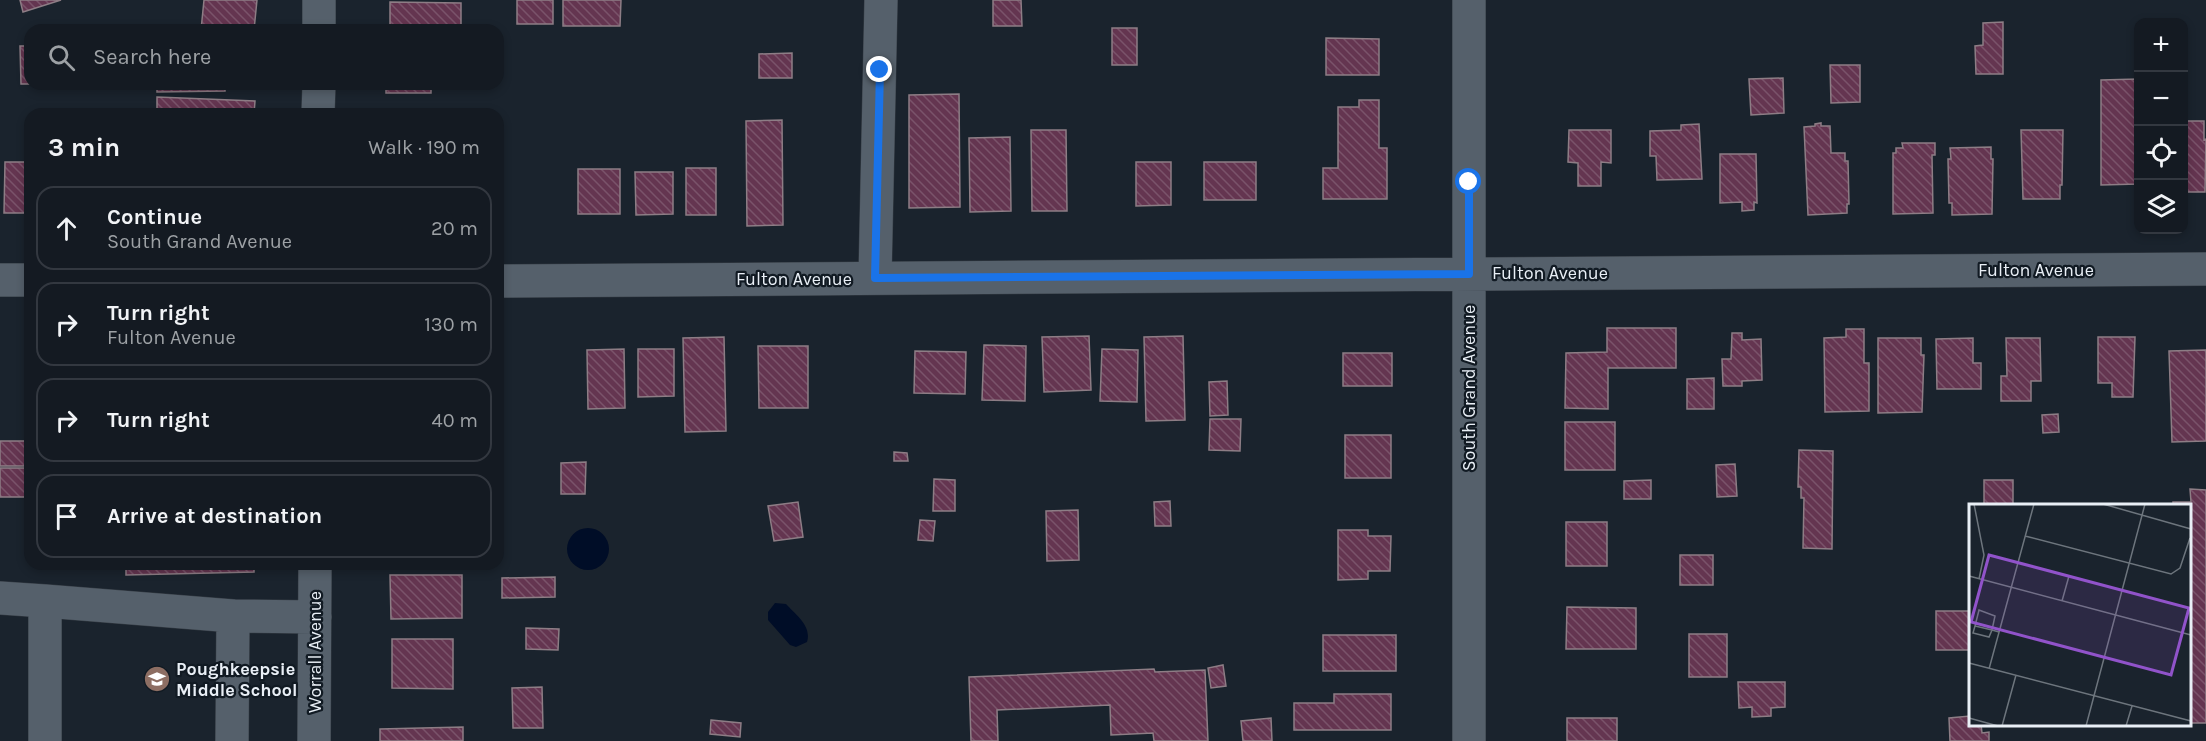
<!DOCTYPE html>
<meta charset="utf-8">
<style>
body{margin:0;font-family:Karla,sans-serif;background:#1d232a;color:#f1f3f6}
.controls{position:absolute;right:18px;top:18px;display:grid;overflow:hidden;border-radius:12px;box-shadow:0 3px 9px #0003}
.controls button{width:54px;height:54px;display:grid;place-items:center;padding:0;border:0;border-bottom:2px solid #333840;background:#141a22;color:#f1f3f6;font:30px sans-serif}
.stop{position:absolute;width:18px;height:18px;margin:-14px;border:4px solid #1a73e8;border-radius:50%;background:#fff}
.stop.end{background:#1a73e8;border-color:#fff;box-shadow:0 2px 6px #0008}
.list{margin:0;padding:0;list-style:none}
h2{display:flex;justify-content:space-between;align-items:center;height:78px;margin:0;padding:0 24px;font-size:26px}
h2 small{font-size:20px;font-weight:400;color:#9da1a5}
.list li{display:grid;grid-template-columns:39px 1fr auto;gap:18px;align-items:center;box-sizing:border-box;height:84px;margin:0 12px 12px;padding:0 12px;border:2px solid #333840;border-radius:18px}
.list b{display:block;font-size:22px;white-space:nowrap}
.list p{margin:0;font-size:20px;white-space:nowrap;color:#9da1a5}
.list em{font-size:20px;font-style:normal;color:#9da1a5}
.icon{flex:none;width:33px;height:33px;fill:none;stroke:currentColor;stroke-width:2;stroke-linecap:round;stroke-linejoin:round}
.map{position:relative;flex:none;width:2206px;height:741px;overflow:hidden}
.search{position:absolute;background:#141a22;box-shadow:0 3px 9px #0003;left:24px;top:24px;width:480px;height:66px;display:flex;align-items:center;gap:15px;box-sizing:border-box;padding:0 21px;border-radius:18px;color:#9da1a5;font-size:22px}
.panel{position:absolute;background:#141a22;box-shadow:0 3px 9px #0003;left:24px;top:108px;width:480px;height:462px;border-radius:18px}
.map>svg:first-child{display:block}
.water{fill:#000d27}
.building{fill:url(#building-back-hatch);stroke:#8d7d85;stroke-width:1.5}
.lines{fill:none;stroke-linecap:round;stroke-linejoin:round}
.minor-casing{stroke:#373e46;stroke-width:34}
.minor{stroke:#55606b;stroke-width:33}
.route{stroke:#1a73e8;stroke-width:8}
.labels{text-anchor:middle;stroke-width:4.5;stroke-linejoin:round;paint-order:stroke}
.street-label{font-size:18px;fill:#e9eff6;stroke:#111a23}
.poi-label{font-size:18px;font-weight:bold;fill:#e9eff6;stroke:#111a23;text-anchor:start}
.inset-road{fill:none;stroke:#6d757d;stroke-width:1.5}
.view{fill:#9153ca;fill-opacity:0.15;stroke:#9153ca;stroke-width:3}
.inset-edge{fill:none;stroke:#e9eff6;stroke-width:3}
</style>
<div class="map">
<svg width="2206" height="741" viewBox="0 0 2206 741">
<defs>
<pattern id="building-back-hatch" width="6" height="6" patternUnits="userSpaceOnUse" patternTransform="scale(1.5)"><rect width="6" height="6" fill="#643550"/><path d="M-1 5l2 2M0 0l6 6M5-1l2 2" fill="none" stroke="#7a536a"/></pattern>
</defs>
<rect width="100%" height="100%" fill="#1a232d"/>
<!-- water -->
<path class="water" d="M567 549a21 21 0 1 1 42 0a21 21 0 1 1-42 0Z
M775,603L786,604C796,615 812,626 807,642L796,647L790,645L768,620V612Z"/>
<!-- building -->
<path class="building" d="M20,0H61L23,12Z
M204,0H257L254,30H201Z
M517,0H553V24H517Z
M563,0H621L620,26H563Z
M993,0H1021L1022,26H993Z
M390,2L461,3V30H390Z
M2003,22V74H1976L1975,46L1983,45V23Z
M1112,28H1137V65H1112Z
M1326,38L1379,39V75H1326Z
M20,46H30V84H21Z
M792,53V78H759V54Z
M1830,65H1860V102L1831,103Z
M1783,78L1784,113L1751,115L1749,79Z
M2138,79V184L2101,185V80Z
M157,84H225V91L157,92Z
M386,84H431V93H386Z
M959,94L960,207L909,208V95Z
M157,97L255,101L254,114H157Z
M1359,100H1379V148H1387V199H1323V168H1338V107H1359Z
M782,120L783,225L747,226L746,121Z
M2184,121H2204V140L2206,139L2205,192H2184Z
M1821,123V126H1830L1831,153H1845V161H1848L1849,204H1847V213L1808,215L1804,127L1815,126V124Z
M1699,124L1702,179L1657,180L1656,156H1650V131L1681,130V125Z
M1031,130H1066L1067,211H1032Z
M1569,130H1611V163L1601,162V186H1578V163L1568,162Z
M2021,130H2063L2062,185H2060V199H2023Z
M1010,137L1011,211L970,212L969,138Z
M1902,143H1935V155H1932L1933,213L1893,214V153H1896V148H1903Z
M1991,147V159H1993L1992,214L1952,215V203H1949L1948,159H1951L1950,148Z
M1720,154H1756L1757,203L1754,202V210L1742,211V202L1720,203Z
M5,162H30V213H4Z
M1136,162H1171V205L1136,206Z
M1204,162H1256V200H1204Z
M686,168H716V215H686Z
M578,169H620V214H578Z
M635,172H673V214L636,215Z
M1607,328H1676V368H1608V409L1565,408L1566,353L1607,352Z
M1846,329H1864V363H1869V411L1825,412L1824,338L1846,337Z
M1732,333H1742V340L1761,339L1762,380L1742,381V386H1723L1722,359H1731Z
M1089,336L1091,390L1044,392L1042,337Z
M1183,336L1185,420L1146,421L1144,337Z
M724,337L726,431L685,432L683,338Z
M2098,337H2135L2133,397H2112V383H2098Z
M1878,338H1921V355H1924L1922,412L1878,413Z
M1973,338V363H1981V389H1937L1936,339Z
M2006,338H2040L2041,381H2031V401H2001V376H2007Z
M984,345L1026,346L1025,401L982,400Z
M758,346H808V408H759Z
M624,349L625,408L588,409L587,350Z
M638,349H674V396L638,397Z
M1102,349L1138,350L1137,402L1100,401Z
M2206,350V441L2172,442L2169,351Z
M915,351L966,352L965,394L914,393Z
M1343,353H1392V386H1343Z
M1714,378V409H1687V379Z
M1227,381L1228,415L1210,416L1209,382Z
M2058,414L2059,432L2043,433L2042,415Z
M1210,419H1241L1240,451L1209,450Z
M1565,422H1615V470H1565Z
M1345,435H1391V478H1345Z
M0,441H28V466H0Z
M1799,450L1833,451L1832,549L1803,548L1804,498H1801V487H1798Z
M894,452L907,453L908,461H894Z
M586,462L585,494H561V463Z
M1735,464L1737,496L1717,497L1716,465Z
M0,468H26V497H0Z
M934,479L955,480V511H933Z
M1651,480V499H1624V481Z
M1984,480H2013V506H1984Z
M2190,489L2206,490V723H2190V506H2173V502H2191Z
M1170,501L1171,526H1155L1154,502Z
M798,502L803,537L774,541L768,506Z
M1078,510L1079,560L1047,561L1046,511Z
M920,520L935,521L933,541L918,540Z
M1566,522H1607V566H1566Z
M1338,530H1368V536H1391L1390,571H1368V579L1338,580Z
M1680,555H1713V585H1680Z
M126,564H254V572L126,575Z
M390,575H462V618L391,619Z
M555,577V597L502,598V578Z
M1567,607L1636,608V649H1566Z
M1936,611H1970V650H1936Z
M526,628L559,629L558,650L526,649Z
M1689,634H1727V677H1689Z
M1323,635H1396V671H1323Z
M392,639H453V689L392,688Z
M1223,665L1226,686L1211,688L1208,668Z
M1154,669L1155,672L1205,670L1208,741H1154L1153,733L1111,735L1110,705L997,710L998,741H971L969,677Z
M1738,682H1785V707L1771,708V716L1752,717V707L1739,708Z
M542,687L543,728H513L512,688Z
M1334,694H1391V730H1294V703H1334Z
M1970,716V724H1981L1982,733L1989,732V741H1950L1949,718Z
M1271,718L1272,741H1243L1241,721Z
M1567,718H1617V741H1567Z
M711,720L741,723L740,737L710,734Z
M463,727V741H380V729Z"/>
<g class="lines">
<!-- minor casing -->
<g class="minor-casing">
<path id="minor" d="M1469,0V741
M319,30V0
M318,114L319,84
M875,278L881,0
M0,280H30
M498,281L2206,269
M0,598L45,601
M233,616L315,617
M45,741V601L233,616L232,741
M314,741L315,564"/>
</g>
<!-- minor -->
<use href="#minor" class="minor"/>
</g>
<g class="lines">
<!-- route -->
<path class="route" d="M880,70L875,278L1469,274V182"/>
</g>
<!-- icons -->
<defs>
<g id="school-disc" transform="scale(1.35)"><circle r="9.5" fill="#8d6e63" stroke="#111a23"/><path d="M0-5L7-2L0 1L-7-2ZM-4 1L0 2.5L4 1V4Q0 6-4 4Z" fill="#fff"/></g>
</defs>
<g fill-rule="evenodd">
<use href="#school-disc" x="157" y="679"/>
</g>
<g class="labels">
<!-- street labels -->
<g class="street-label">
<text x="2036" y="276">Fulton Avenue</text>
<text x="1550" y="279">Fulton Avenue</text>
<text x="794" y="285">Fulton Avenue</text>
<text transform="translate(1469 388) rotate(-90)" y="6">South Grand Avenue</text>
<text transform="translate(315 652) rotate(-90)" y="6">Worrall Avenue</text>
</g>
<!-- poi labels -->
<g class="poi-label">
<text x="176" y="675">Poughkeepsie<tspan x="176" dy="21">Middle School</tspan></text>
</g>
</g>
<!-- overview -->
<g transform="translate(1969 504)">
<rect width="222" height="222" fill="#1a232d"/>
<path class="inset-road" d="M5,0L15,51L10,75M134,0L222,25M56,32L202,70L211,64L221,34M0,72L222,131M93,97L100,72M6,122L4,129L20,133L23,126L26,112L10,106L6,122L23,126L30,128M0,159L222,217M20,165L65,0M0,214L29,222M33,222L47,171M117,222L176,0M157,222L163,202"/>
<path class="view" d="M20,51L220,104L202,171L2,118Z"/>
<rect width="222" height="222" class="inset-edge"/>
</g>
</svg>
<div class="controls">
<button>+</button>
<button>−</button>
<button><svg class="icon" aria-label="locate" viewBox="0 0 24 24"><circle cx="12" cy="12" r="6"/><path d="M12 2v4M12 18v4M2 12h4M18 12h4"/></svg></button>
<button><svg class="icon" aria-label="layers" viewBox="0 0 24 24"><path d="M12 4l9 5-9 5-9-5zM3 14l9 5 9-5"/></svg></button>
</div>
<div class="stop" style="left:1469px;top:182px"></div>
<div class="stop end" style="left:880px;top:70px"></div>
<div class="search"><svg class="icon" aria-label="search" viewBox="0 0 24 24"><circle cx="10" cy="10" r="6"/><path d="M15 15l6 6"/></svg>Search here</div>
<section class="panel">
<h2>3 min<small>Walk · 190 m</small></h2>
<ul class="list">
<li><svg class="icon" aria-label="ahead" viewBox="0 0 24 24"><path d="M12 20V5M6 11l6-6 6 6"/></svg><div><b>Continue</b><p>South Grand Avenue</p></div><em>20 m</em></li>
<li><svg class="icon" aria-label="right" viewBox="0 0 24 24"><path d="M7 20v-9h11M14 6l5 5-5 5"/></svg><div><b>Turn right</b><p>Fulton Avenue</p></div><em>130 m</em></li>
<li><svg class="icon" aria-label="right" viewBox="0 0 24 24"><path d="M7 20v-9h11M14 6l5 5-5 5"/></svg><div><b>Turn right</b></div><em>40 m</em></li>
<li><svg class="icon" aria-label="arrive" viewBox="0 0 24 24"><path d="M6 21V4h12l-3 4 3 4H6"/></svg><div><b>Arrive at destination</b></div></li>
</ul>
</section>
</div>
